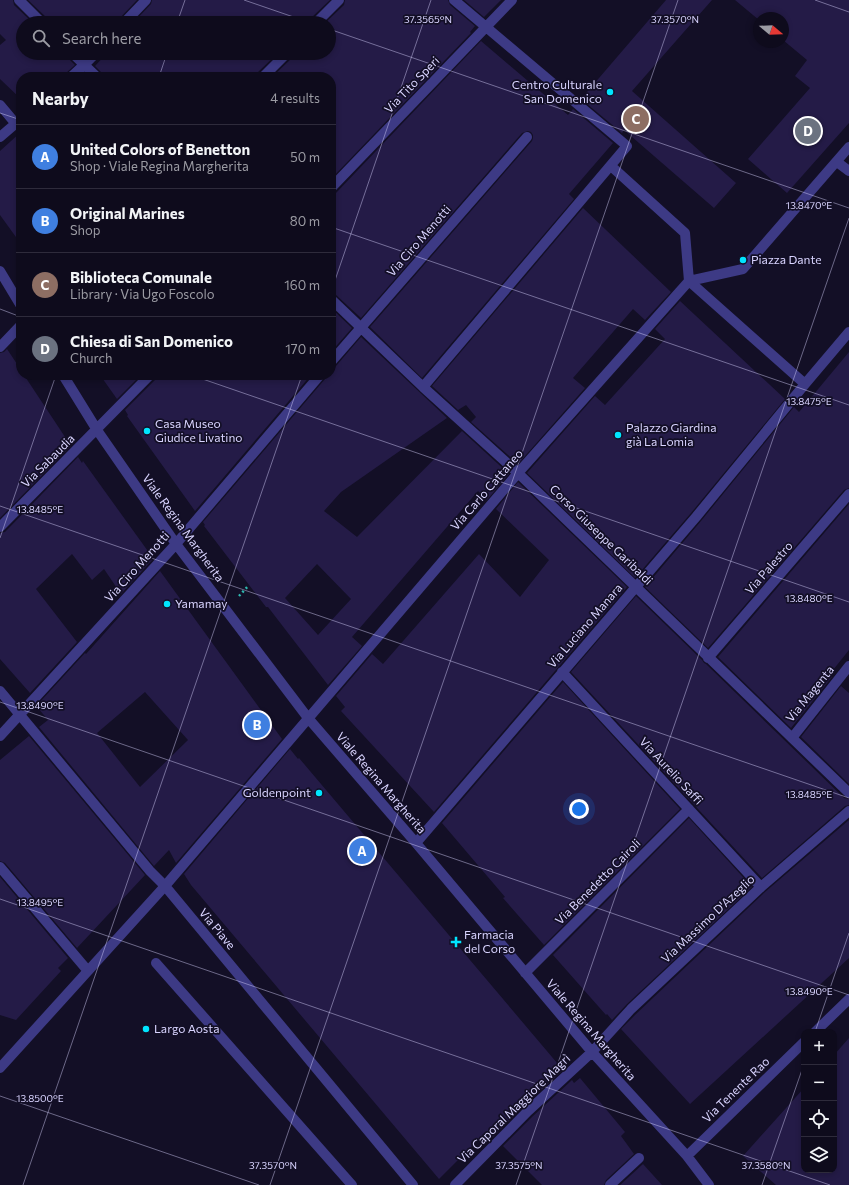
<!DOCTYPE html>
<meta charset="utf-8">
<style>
body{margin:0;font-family:Commissioner,sans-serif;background:#1c1929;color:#f1f3f6}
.controls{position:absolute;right:12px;bottom:12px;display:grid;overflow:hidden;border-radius:8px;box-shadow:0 2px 6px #0003}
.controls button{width:36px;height:36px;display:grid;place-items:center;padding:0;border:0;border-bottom:1px solid #2e2b3b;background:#0e0b1c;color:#f1f3f6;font:20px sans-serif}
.compass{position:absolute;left:753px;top:12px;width:36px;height:36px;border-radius:50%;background:#0e0b1c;box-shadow:0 2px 6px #0003;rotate:109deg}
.you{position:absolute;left:579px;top:809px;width:14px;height:14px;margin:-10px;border:3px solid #fff;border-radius:50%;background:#1a73e8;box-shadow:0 0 0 6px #1a73e833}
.badge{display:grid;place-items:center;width:26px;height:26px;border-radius:50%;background:#00e5ff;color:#fff;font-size:13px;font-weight:700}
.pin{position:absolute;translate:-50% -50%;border:2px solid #fff;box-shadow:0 1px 4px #0006}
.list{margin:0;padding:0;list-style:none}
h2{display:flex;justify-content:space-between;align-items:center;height:52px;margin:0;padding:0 16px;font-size:17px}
h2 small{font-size:13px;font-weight:400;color:#9b9ba3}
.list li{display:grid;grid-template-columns:26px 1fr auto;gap:12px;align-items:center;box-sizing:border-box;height:64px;padding:0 16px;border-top:1px solid #2e2b3b}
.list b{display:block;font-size:15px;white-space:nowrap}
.list p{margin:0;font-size:13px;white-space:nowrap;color:#9b9ba3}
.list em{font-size:13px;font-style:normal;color:#9b9ba3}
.icon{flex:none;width:22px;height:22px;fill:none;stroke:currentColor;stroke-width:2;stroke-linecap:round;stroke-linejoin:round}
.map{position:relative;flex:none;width:849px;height:1185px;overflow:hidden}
.search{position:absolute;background:#0e0b1c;box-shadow:0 2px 6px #0003;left:16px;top:16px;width:320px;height:44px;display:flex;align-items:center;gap:10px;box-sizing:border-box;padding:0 14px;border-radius:22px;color:#9b9ba3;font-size:15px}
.panel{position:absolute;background:#0e0b1c;box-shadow:0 2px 6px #0003;left:16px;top:72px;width:320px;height:308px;border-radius:16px}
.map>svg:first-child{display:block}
.building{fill:#241b47;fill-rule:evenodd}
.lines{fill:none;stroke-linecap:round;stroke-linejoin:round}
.path{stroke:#2fb8b0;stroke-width:2.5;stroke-dasharray:2 3;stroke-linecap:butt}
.minor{stroke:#3d3a85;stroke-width:10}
.ticks{fill:none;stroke:#d9d4ff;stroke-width:1;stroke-opacity:0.45}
.poi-dot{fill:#00e5ff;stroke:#130f26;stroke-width:1.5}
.labels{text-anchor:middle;stroke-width:3.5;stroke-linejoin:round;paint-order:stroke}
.street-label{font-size:12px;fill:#d9d4ff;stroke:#130f26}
.poi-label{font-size:12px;fill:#d9d4ff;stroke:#130f26;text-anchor:start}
.ticks-label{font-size:10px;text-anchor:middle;fill:#d9d4ff;stroke:#130f26;stroke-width:3.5;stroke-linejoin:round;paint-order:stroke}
</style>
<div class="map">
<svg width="849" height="1185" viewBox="0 0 849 1185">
<rect width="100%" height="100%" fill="#130f26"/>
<!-- building -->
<path class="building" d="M0,0H13L14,5L33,23H23V53H63L75,65L66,73L65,77H21V99L0,79V45L6,40L0,34Z
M28,0H137L119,19L118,23H48L47,18Z
M152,0H330L311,18L310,23H133L151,4Z
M345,0H448L450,5L475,26L470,32L471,33L331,179V77H272L292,58L293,53H329V23H325L344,5Z
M464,0H501L484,17Z
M666,0H712L632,91L736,183L714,208L624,130L622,133L581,99Z
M735,0H849V123L787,193L748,159L810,88L795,76L807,60L783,40V18H759V20Z
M481,41L568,115L573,109L613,143L569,194L574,199L422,378L370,327L532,141L533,138V135L531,132L528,131L522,133L361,318L335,294L331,293V194L336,193Z
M107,53H278L258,72L257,77H103L102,73L95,66Z
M21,132V244L0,215V151Z
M583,208L671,292L645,320L633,309L573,378L585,388L518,464L471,422L476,417L466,405L458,410L432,386Z
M680,301L785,399L691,513L635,578L527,473L595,396L605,405L665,339L655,329Z
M331,308L352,328L331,352Z
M361,337L447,418L341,492L324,511L357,537L462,431L509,474L487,500L478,491L352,637L362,646L328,685L268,607H266L204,526L205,525L203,522L325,379L326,375H331V368L336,366ZM317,564L351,599L318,635L285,598Z
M7,349L21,370V375H24L71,446L0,518V353L4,352Z
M849,352V488L844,490L708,648L645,587L701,521L794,407L799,412Z
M100,375H141L117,399Z
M156,375H311L195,511L127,416L128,415L125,410L155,380Z
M78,457L82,463L83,461L150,554L149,555L152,560L121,594L104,569L92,580L72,554L36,589L77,642L30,693L0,659V533L5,532Z
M518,482L627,587L434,812L341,711L345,707L336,696L372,654L383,664L479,554L520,597L549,560L496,509Z
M849,504V650L829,675L832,677L791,728L718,657Z
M160,571L282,739L176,863L169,850L154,866L39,727L48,720L38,708L41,704L39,703L85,653L86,654ZM145,692L188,740L140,787L97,733Z
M636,596L702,660L704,663L706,664L844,798L849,799V805L845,806L762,878L571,672Z
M563,682L680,809L544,945L503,898L505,897L442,823Z
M841,686L849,693V784L801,737Z
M29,736L145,875L77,948L5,863L0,861V760Z
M290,749L298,759L299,758L563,1070L524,1106L493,1137L487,1131L439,1179L191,885L184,874Z
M689,818L752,887L627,1004L612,1020L607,1014L606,1015L553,955Z
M849,820V958L690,1104L621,1029L636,1014L765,892Z
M0,877L68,958L58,968L61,971L16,1020L0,1015Z
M849,1038V1185H776L743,1156L804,1088V1170H834V1055Z
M580,1078L625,1132L621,1136L634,1154L606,1180L604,1185H542L503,1146L533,1116L572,1080L574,1083Z
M643,1164L662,1185H620Z"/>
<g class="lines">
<!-- path -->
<path class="path" d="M239,596L249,585"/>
<!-- minor -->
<path class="minor" d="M19,0L42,23
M124,23L146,0
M316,23L339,0
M72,53L97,77
M71,77L84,65L96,53
M263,77L287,53
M0,105L16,124
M0,137L21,119
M837,162L849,171
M611,166L685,233L689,281L805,384
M331,188L512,0
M0,271L21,306
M689,281L743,269L849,147
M331,299L423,387L518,473L849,793
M0,347L21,325
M331,362L527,137
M63,375L97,430L176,544L308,718L416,843L592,1052L687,1156L709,1185
M423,387L627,146L454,0
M0,527L150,375
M708,658L849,494
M562,672L761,887
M0,691L150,871L165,886L413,1185
M0,736L176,544L320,375
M792,738L849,666
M416,843L696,517L805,384L849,332
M0,867L88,971
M156,963L352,1185
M525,973L689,809
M815,1032L849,999
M0,1068L165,886L518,473L689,281
M687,1156L804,1042
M455,1185L528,1111L592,1052L631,1009L761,887L849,811
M610,1185L639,1158"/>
</g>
<!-- ticks -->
<path class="ticks" d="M244,0L311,23M815,0L849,12M177,23L185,0M329,29L849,208M159,77L167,53M0,113L21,120M331,227L849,405M331,292L431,0M0,309L21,317M191,375L849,602M0,506L849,798M0,538L56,375M0,702L849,995M0,899L830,1185M815,1032L849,933M0,1096L259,1185M23,1185L302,375M270,1185L678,0M516,1185L849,218M762,1185L804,1064"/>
<!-- markers -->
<g class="poi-dot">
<circle cx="610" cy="92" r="4"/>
<circle cx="743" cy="260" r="4"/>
<circle cx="147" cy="431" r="4"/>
<circle cx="618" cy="435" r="4"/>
<circle cx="167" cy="604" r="4"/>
<circle cx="319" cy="793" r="4"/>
<path d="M454 936h4v4h4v4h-4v4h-4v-4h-4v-4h4z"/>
<circle cx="146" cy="1029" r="4"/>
</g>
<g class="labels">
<!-- street labels -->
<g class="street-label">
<text transform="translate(412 85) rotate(-46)" y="4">Via Tito Speri</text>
<text transform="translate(419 241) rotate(-49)" y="4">Via Ciro Menotti</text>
<text transform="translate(48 461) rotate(-45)" y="4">Via Sabaudia</text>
<text transform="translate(487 490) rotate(-49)" y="4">Via Carlo Cattaneo</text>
<text transform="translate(183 528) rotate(54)" y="4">Viale Regina Margherita</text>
<text transform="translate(601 535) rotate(44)" y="4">Corso Giuseppe Garibaldi</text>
<text transform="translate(137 567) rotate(-48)" y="4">Via Ciro Menotti</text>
<text transform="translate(769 568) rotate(-49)" y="4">Via Palestro</text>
<text transform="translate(585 626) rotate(-49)" y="4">Via Luciano Manara</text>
<text transform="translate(810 694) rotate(-51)" y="4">Via Magenta</text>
<text transform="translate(671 771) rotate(47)" y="4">Via Aurelio Saffi</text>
<text transform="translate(381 783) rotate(49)" y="4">Viale Regina Margherita</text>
<text transform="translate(598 882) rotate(-45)" y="4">Via Benedetto Cairoli</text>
<text transform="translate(708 919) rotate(-43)" y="4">Via Massimo D'Azeglio</text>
<text transform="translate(217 929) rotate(50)" y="4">Via Piave</text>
<text transform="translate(591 1030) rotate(49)" y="4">Viale Regina Margherita</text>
<text transform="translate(736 1090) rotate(-44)" y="4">Via Tenente Rao</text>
<text transform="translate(514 1109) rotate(-44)" y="4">Via Caporal Maggiore Magrì</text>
</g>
<!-- poi labels -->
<g class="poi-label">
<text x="602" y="89" text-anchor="end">Centro Culturale<tspan x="602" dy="14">San Domenico</tspan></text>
<text x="751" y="264">Piazza Dante</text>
<text x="155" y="428">Casa Museo<tspan x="155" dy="14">Giudice Livatino</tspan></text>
<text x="626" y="432">Palazzo Giardina<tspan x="626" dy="14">già La Lomia</tspan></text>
<text x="175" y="608">Yamamay</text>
<text x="311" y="797" text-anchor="end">Goldenpoint</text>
<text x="464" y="939">Farmacia<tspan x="464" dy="14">del Corso</tspan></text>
<text x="154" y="1033">Largo Aosta</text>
</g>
</g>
<g class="ticks-label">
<text x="428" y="23">37.3565°N</text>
<text x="675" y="23">37.3570°N</text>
<text x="809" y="209">13.8470°E</text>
<text x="809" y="405">13.8475°E</text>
<text x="40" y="513">13.8485°E</text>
<text x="809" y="602">13.8480°E</text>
<text x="40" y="709">13.8490°E</text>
<text x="809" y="798">13.8485°E</text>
<text x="40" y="906">13.8495°E</text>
<text x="809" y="995">13.8490°E</text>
<text x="40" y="1102">13.8500°E</text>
<text x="273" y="1169">37.3570°N</text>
<text x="519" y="1169">37.3575°N</text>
<text x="766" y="1169">37.3580°N</text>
</g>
</svg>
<div class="controls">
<button>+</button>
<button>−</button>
<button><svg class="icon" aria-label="locate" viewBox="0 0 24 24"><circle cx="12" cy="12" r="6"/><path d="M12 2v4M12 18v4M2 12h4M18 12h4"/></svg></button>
<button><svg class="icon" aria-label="layers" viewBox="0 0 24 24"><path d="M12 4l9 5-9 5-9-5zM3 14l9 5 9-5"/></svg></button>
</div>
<svg class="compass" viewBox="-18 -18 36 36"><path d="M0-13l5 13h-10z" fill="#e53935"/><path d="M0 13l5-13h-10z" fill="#9b9ba3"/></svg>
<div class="you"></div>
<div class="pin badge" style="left:362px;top:851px;background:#3f7fe0">A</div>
<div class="pin badge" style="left:257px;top:725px;background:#3f7fe0">B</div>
<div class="pin badge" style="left:636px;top:119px;background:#8d6e63">C</div>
<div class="pin badge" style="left:808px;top:131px;background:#6b7280">D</div>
<div class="search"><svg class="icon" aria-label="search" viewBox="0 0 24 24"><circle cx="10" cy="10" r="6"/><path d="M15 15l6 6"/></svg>Search here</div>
<section class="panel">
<h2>Nearby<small>4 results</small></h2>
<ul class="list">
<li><span class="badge" style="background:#3f7fe0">A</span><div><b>United Colors of Benetton</b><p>Shop · Viale Regina Margherita</p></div><em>50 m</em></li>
<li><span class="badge" style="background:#3f7fe0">B</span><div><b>Original Marines</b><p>Shop</p></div><em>80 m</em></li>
<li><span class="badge" style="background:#8d6e63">C</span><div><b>Biblioteca Comunale</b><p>Library · Via Ugo Foscolo</p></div><em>160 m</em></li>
<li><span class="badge" style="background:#6b7280">D</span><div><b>Chiesa di San Domenico</b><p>Church</p></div><em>170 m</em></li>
</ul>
</section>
</div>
